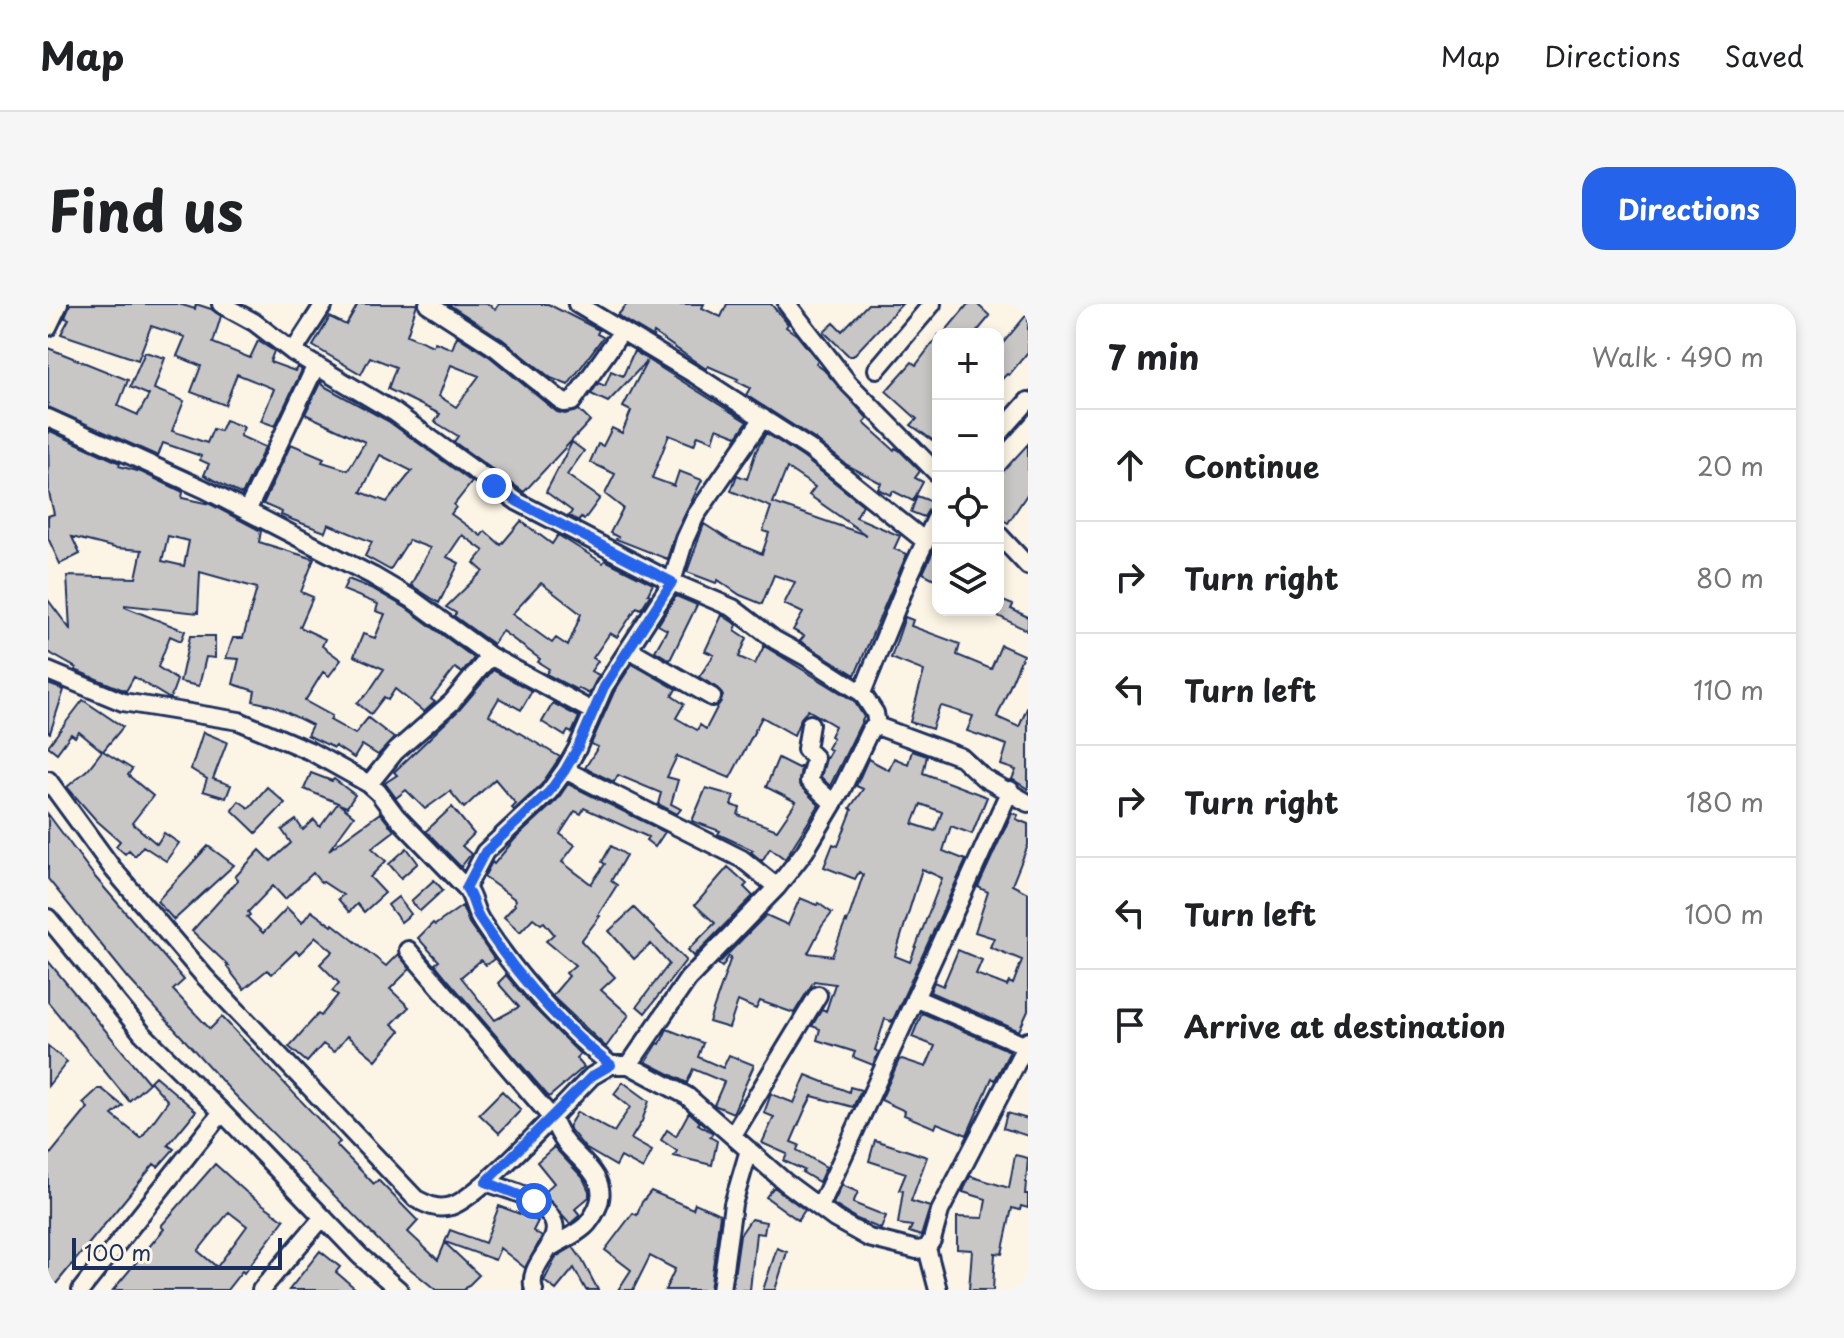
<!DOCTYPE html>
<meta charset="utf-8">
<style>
body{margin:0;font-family:"Playpen Sans",sans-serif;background:#f6f6f6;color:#202124}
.controls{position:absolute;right:24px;top:24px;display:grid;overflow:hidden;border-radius:16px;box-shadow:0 4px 12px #0003}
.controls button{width:72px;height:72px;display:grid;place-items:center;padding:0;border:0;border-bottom:2px solid #e0e0e0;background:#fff;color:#202124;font:40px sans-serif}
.scale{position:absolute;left:24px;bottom:20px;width:210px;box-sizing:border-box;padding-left:8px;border:4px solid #1b2f5e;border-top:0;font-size:22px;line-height:28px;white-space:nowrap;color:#1b2f5e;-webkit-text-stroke:6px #fcf5e5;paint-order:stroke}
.stop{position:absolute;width:24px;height:24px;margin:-18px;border:6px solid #2563eb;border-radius:50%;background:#fff}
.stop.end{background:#2563eb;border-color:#fff;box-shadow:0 2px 8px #0008}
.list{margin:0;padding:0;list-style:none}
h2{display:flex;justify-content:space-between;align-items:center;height:104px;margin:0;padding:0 32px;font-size:34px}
h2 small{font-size:26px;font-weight:400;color:#757577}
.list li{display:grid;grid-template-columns:52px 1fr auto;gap:24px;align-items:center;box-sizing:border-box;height:112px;padding:0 32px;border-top:2px solid #e0e0e0}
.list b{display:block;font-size:30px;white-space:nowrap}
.list em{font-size:26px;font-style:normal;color:#757577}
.icon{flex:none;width:44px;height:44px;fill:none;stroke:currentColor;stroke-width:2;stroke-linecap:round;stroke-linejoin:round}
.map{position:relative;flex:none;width:980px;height:986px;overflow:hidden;border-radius:24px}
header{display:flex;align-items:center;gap:48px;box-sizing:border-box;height:112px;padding:0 40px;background:#fff;border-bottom:2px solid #e0e0e0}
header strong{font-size:38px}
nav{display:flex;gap:44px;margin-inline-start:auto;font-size:28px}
.intro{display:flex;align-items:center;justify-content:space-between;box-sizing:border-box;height:192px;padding:0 48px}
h1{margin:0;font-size:56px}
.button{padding:20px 36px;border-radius:24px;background:#2563eb;color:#fff;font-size:28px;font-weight:700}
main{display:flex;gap:48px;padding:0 48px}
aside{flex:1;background:#fff;border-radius:24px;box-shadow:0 4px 12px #0003}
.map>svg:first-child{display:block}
.building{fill:#c8c7c6;stroke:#1b2f5e;stroke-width:2;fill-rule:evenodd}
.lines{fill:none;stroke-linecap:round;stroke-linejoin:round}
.street-casing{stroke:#1b2f5e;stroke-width:22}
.street{stroke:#fcf5e5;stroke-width:16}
.route{stroke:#2563eb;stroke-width:10}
</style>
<header>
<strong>Map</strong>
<nav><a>Map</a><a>Directions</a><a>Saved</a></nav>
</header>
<div class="intro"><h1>Find us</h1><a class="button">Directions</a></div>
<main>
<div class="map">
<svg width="980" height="986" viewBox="0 0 980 986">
<rect width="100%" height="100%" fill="#fcf5e5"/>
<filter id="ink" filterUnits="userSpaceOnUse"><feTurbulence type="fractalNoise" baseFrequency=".0125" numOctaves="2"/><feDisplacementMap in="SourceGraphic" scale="16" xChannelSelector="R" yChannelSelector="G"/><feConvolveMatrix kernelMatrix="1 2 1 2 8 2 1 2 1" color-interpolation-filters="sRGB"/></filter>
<g filter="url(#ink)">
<!-- building -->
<path class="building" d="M22,0H131L147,5L148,0L163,5L173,12L165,39L202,54L210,37L226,47L222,58L247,67L249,63L254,66L227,122L213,117L226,85L189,70L177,101L143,88L153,62L129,52L137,33L103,22L90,56L13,30L21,15L17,14Z
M310,0H369L359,31L385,42L387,38L404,45L409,32L442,53L509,108L517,110L531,106L542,117L476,188L406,138L410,132L387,118L392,110L340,85L348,63L322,53L313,70L265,42L282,13L298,21ZM403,61L431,72L408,103L391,92Z
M400,0H440L447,5L451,0H500L551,26L549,30L555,33L520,81L503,74L454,35Z
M579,0H656L654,4L673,13L679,0H723L740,20L738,23L749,31L770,57L768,60L776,66L820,115L816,119L846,146L847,144L851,146L872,167L867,174L875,178L865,197L845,187L842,191L830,185L833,179L799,161L768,136L698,91L702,84L688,77L690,75L660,62L658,65L606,29L605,33L573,14L570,11Z
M820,0H854L805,52H801L776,28L786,19L794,27Z
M920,0H929L942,12L927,30H895Z
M980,9V48L961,71L959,70L950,79V45Z
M890,32V140L863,121L869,115L838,87L864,58L868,61Z
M0,44L80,76L70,102L90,111L101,91L82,83L97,48L117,54L106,85L136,97L124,127L159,139L165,125L172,127L177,116L196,123L192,132L217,143L194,191L156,171L161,160L152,156L153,152L115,139L110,152L0,103Z
M586,47L699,118L689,132L669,124L665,137L650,131L646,141L621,131L604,174L626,182L631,167L654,176L627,231L619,255L568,235L570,233L562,229L575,204L557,190L567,170L542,158L550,140L555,142L564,124L574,129L583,107L575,103L599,57L560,98L543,90L550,79L557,82L563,67L575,72Z
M273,77L274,81L340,117L424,178L406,201L408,203L403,210L433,232L437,227L453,241L473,217L504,240L510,231L555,259L557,256L605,280L600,290L602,291L593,305L589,303L569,333L562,329L545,354L550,357L543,367L551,371L541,390L530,384L529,386L498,370L501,365L490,358L492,355L454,327L445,340L406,312L408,309L398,303L435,267L426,259L436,247L414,231L399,253L411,259L391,299L363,281L382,244L361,236L342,266L317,252L324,238L280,220L277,228L245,216L233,211L234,208L215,200L243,140L276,154L274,158L300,166L317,138L257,110ZM332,151L364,167L339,198L313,188ZM493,279L533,310L520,342L508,334L504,339L464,310Z
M0,126L72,159L71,162L93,168L135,188L134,194L162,200L213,227L211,238L266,255L253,288L265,293L252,323L277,335L274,342L293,356L281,372L275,368L257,397L284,412L282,416L307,430L320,414L346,434L330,451L314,441L306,454L287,442L286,444L259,431L264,421L226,402L205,397L207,387L185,380L191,355L178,354L185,334H195L209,284L152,268L150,309L77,301V303L137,327L133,337L122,332L110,363L129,376L122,395L86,373L78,387L27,366L28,364L0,348V296L22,325L19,272L88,274L94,246L67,244L24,233L32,250L12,260L0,234V212L6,210L1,189ZM120,232L141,237L136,262L114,257Z
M718,129L756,154L815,201L808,213L852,232L846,245L859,250L807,371L752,337L756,332L745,326L755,309L736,300L747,278L726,271L714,300L692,291L670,276L668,279L639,268L656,220L683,237L714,250L721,229L715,227L723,203L683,187L689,171L699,175L708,147ZM739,164L767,183L761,191L818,231L725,199Z
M524,138L536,147L519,171L552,194L536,216L533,213L531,217L521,212L524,207L498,188Z
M980,140V189L960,219L950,213V173Z
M869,192L885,198L876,213L863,208Z
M890,237V267L886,275L875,269Z
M300,275L325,285L358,304L426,354L414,369L407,364L383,395L387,398L376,408L347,385L340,396L336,393L323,410L309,399L320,389L336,365L306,352L315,330L327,334L337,310L328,307L330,300L295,286Z
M628,292L649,301L622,356L607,347L619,326L610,321Z
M950,295L965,301L963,305L980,313V327L950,312Z
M674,311L689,321L687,326L699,334L691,353L707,360L716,342L806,397L816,413L782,482L773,473L778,455L783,446L779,444L785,434L782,432L787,422L760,406L753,414L746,431L714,413L682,474L629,452L619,473L630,476L623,500L633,505L629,510L610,500L613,489L570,471L566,478L537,464L550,443L543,440L566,388L584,360L628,385L624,392L636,400L628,414L649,426L652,421L658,425L675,392L670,384L651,373L666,351L657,347Z
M857,313L865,316L863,322L912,340L909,351L943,365L953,341L975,351L949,413L971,423L980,402V485L964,475L968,466L953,461L959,441L919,427L925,412L894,402L891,404L884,425L862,418L876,367L843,354Z
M142,332H167V354L158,353L151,382L132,378Z
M445,366L484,387L473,406L451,394L441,411L512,453L493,481L466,506L464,504L468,500L447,475L416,504L402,487L377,505L358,486L348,494L337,479L349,471L346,468L412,405Z
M0,380L16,386L2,429L0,428Z
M35,396L75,423L55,447L84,465L80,471L105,492L84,519L109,540L116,529L131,539L118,557L95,542L87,552L81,546L77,550L68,542L72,537L48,516L19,483L40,465L54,447L31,428L27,433L23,430L9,449L0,442Z
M505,399L531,413L524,429L520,427L517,432L494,418Z
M155,428L179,438L165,475L183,481L178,494L155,487L159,475L143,465Z
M864,447L879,452L875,469L939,493L924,530L903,522L895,547L918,556L844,718L837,715L827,746L831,748L825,761L805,753L807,748L769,736L772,725L764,722L774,705L778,707L787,680L766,677L746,709L712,697L708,705L690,697L681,724L661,718L683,653L681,652L674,663L670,660L718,611L740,621L752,594L769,601L770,599L784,609L774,622L760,649L784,652L798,617L799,619L815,571L811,568L807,575L776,563L785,540L790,542L804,506L802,504L815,485L808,482L820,455L841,466L846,454L860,460ZM873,500L894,508L887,527L865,520ZM874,565L894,574L862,658L847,652Z
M730,454L750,464L753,462L751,481L771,501L737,555L722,544L714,557L703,548L705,546L670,530L672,527L644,517L658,484L686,492L683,501L692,504L690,511L729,526L748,498L718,483Z
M263,469L284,477L286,475L307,491L299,503L291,500L306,512L281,546L332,509L346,527L324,544L338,557L322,573L337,589L316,608L309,600L301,608L290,595L295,591L275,578L273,579L265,569L237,595L225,582L200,608L202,611L199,613L215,629L239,604L254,619L263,607L284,622L285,620L338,662L350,650L362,665L342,685L361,703L344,720L352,727L328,756L299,732L286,748L275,740L259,758L241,743L270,710L273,712L290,691L284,687L291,679L272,660L285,647L268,633L251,650L248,647L224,670L219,666L196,685L179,663L181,662L144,627L190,576L187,573L212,546L223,557L243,539L234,526L248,516L255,526L266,516L272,523L290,499L256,485Z
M520,480L617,528L607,543L598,536L600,533L536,504L533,510L527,507L512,530L527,541L514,558L543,580L557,560L554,558L563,542L578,551L563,577L569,581L550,611L552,612L533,637L567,673L553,686L581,711L558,743L504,692L521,672L518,669L527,661L498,637L506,630L496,618L493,620L485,614L472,628L456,613L467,601L466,599L468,596L436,573L444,558L446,560L467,535L509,496Z
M219,483L237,499L208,529L184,506L191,497L201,504Z
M404,503L426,530L414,542L423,550L413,563L378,527Z
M964,509L970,511L968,515L980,520V541L964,581L980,589V707L971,727L882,688L886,678L895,682L910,646L934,656L928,670L959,682L961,678L965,680L974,656L942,643L946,634L927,628L940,588L930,583Z
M0,510L47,573L136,676L125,686L162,725L174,713L292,838L288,841L326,880L330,876L370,917L360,928L390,956L397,939L431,971L416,986H388L344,950L185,789L81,675L0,575Z
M160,542L186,561L126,616L109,597Z
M359,544L370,559L353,574L341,560Z
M680,563L699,580L696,583L705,592L646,652L640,646L667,619L647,601Z
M386,576L395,586L372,607L363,597Z
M350,593L363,610L353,618L340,601Z
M414,602L421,619L446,655L438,661L433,656L413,673L447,716L471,703L450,679L458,671L484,702L532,750L528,754L536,763L501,793L400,676L387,660L391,657L370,634L385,619L387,621Z
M586,604L638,656L597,709L589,702L621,660L603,640L586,655L561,627Z
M0,657L101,779L81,797L0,698Z
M874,709L962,747L947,776L944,774L919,831L889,819L887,824L856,811L857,807L833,796L851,756L854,755L878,763L887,742L864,733Z
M619,725L655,739L650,753L675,764L681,751L706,761L685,809L666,801L676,778L645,765L639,779L598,758L610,739L612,740Z
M0,742L19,758L0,782Z
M758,771L801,788L802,783L813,786L805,803L764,792L756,808L743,838L751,841L749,846L778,863L771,878L754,868L756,866L736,857L739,850L714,839L726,813L716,809L723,790L746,799Z
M107,772L148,807L120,841L126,845L110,863L106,860L12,975L3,986H0V853L40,804L35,799L50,785H54L75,802L64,811L93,834L120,797L102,777Z
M575,778L601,797L594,817L583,835L604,847L595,865L573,853L568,862L537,844L520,823L529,808L566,828L582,803L566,790Z
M454,787L473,806L451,829L431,810Z
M641,808L652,818L650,820L665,829L662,833L669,837L664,861L626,852L629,847L613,836L619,826L628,832Z
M959,809L980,815V832L955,824Z
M827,836L879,853L863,897L882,903L873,932L861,928L864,922L850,920L855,887L851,886L858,869L821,857Z
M506,843L535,874L541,887V893L527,905L532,911L522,920L494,890L506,879L489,858Z
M967,851L980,854L977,890H980V904L973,902L972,906L964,904L954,950L947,949L945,986H921L924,946L909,945V913L935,914L938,895L915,888L917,883L922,872L961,884Z
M167,860L198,888L236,916L196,969L194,967L179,986H65L116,925L113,922ZM181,908L199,922L169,963L150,947Z
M794,881L810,888L805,899L838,912L833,925L809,915L785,900Z
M726,883L757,906L750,916L718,893Z
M603,887L645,905L647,899L672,910L662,986H617L627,965L602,952L585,986H570L583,966L557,946L585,909L589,911L594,898Z
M451,902L490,917L485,927L494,933L477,964L452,944L447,956L397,938L402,926L437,939Z
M703,915L718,918L716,930L708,929L702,986H684L692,931Z
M525,943L533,954L550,986H538L526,964L508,986L496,977L508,953Z
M729,944L739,948L727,986H715Z
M272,947L292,963L288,968L309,986H241Z"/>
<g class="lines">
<!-- street casing -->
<g class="street-casing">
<path id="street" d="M173,0L206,18L245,48
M276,0L245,48L346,108L470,198L624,278L685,304L727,336L758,353L814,389L827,409L829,422
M380,0L448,44L516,99L524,98L574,27
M529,0L649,72L762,145L877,237
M739,0L801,80L890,170
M0,23L11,0
M829,65L884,0
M0,114L156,185L325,272L364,295L442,352
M950,131L980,97
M199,207L268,61
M950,230L980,262
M581,345L664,393
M0,367L75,398L191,417L262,447L321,480L330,488L348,512L418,584C426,595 426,607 433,617C469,672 511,721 563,761
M814,389L863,268L890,210
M762,420L758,445L767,454L761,477L785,499
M829,422L913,453L936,474L980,499
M517,466L694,555L729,583
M0,476L65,565L156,672L368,895C380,901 389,906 403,902C430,895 519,797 544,772L563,761H581L639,792L737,878L787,915L821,934L869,946L879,944L884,936L892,907L980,737
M321,480L347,448L404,398L442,352L544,407
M418,584L437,548L501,488L517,466L529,445L556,383L624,278L637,235L648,211L715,114
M0,614L94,729L174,808L312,952L351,986
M360,646L503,813C508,822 512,833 519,841C542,866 569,882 540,919C532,929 514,936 503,943
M867,694L978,742
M581,761L640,675L729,583L757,547L794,485L822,426L829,422
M685,831L770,691
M438,878C453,884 473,888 486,897C538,932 475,953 486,986
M772,903L962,486
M879,944L890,986
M33,986L174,808
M213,986L275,913
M673,986L685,900L701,846"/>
</g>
<!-- street -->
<use href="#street" class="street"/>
</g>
</g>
<g class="lines" filter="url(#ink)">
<!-- route -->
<path class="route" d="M446,182L470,198L624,278L556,383L529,445L517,466L501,488L437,548L418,584C426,595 426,607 433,617C469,672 511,721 563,761L544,772L438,878L486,897"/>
</g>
</svg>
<div class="controls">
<button>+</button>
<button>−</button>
<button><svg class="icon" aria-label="locate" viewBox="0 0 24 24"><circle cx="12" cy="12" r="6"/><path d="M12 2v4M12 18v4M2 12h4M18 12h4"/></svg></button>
<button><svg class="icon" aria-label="layers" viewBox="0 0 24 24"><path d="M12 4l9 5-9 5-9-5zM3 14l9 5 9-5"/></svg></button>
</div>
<div class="scale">100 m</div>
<div class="stop" style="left:486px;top:897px"></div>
<div class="stop end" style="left:446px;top:182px"></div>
</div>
<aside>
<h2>7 min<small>Walk · 490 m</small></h2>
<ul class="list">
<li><svg class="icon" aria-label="ahead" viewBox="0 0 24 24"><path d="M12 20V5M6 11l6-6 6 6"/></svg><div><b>Continue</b></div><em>20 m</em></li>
<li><svg class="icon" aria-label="right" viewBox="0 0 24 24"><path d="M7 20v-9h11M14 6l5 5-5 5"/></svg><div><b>Turn right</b></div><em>80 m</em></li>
<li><svg class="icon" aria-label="left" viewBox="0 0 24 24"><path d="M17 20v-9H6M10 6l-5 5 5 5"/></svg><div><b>Turn left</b></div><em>110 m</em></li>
<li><svg class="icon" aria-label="right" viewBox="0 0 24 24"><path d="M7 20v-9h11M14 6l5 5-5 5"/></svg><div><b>Turn right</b></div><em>180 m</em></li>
<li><svg class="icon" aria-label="left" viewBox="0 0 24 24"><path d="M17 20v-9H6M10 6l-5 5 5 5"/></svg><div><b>Turn left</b></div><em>100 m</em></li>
<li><svg class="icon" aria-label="arrive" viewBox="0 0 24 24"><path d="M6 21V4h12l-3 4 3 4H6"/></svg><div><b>Arrive at destination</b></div></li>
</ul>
</aside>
</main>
